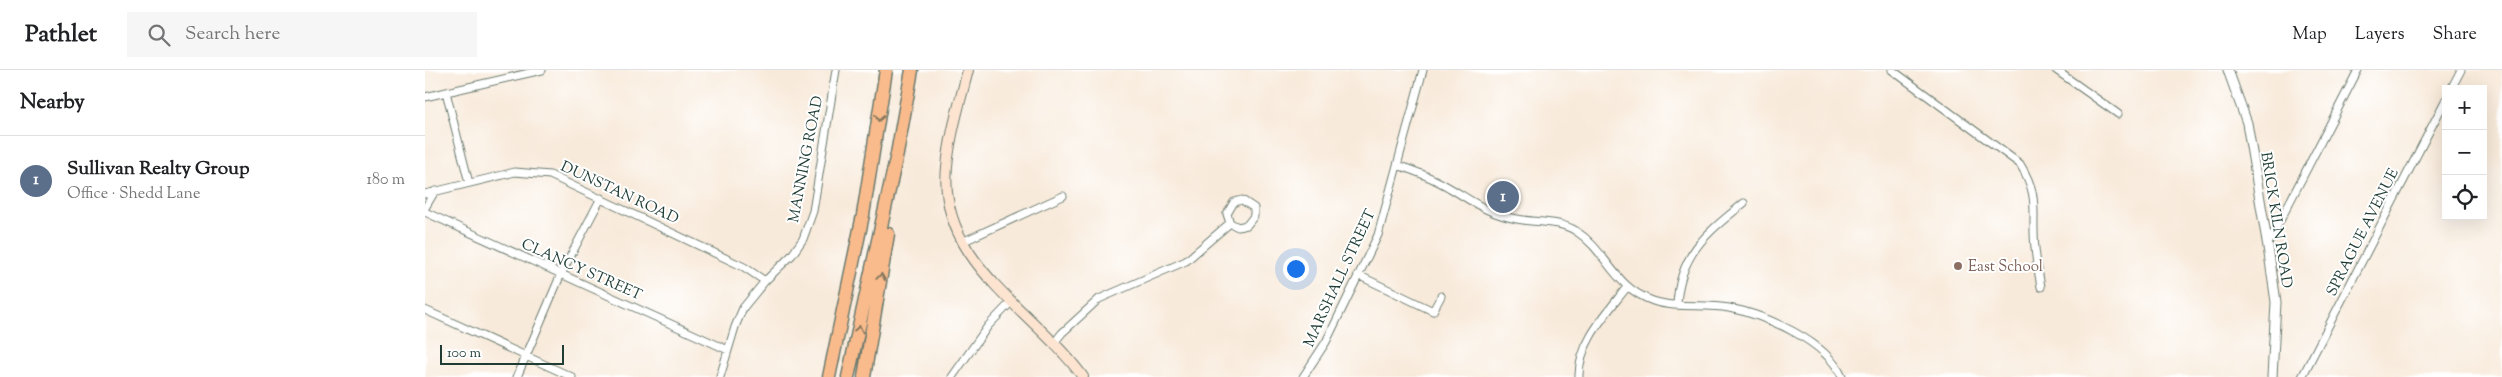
<!DOCTYPE html>
<meta charset="utf-8">
<style>
body{margin:0;font-family:"Sorts Mill Goudy",serif;background:#f6f6f6;color:#202124}
.controls{position:absolute;right:15px;top:15px;display:grid;overflow:hidden;border-radius:0px;box-shadow:0 5px 20px #0002}
.controls button{width:45px;height:45px;display:grid;place-items:center;padding:0;border:0;border-bottom:1px solid #e0e0e0;background:#fff;color:#202124;font:25px sans-serif}
.scale{position:absolute;left:15px;bottom:12px;width:124px;box-sizing:border-box;padding-left:5px;border:2px solid #1f3d34;border-top:0;font-size:14px;line-height:18px;white-space:nowrap;color:#1f3d34;-webkit-text-stroke:4px #fff;paint-order:stroke}
.you{position:absolute;left:870px;top:198px;width:18px;height:18px;margin:-12px;border:4px solid #fff;border-radius:50%;background:#1a73e8;box-shadow:0 0 0 8px #1a73e833}
.badge{display:grid;place-items:center;width:32px;height:32px;border-radius:50%;background:#1f6fb2;color:#fff;font-size:16px;font-weight:700}
.pin{position:absolute;translate:-50% -50%;border:2px solid #fff;box-shadow:0 1px 5px #0006}
.list{margin:0;padding:0;list-style:none}
h2{display:flex;justify-content:space-between;align-items:center;height:65px;margin:0;padding:0 20px;font-size:21px}
h2 small{font-size:16px;font-weight:400;color:#757577}
.list li{display:grid;grid-template-columns:32px 1fr auto;gap:15px;align-items:center;box-sizing:border-box;height:90px;padding:0 20px;border-top:1px solid #e0e0e0}
.list b{display:block;font-size:19px;white-space:nowrap}
.list p{margin:0;font-size:16px;white-space:nowrap;color:#757577}
.list em{font-size:16px;font-style:normal;color:#757577}
.icon{flex:none;width:28px;height:28px;fill:none;stroke:currentColor;stroke-width:2;stroke-linecap:round;stroke-linejoin:round}
.map{position:relative;flex:none;width:2077px;height:307px;overflow:hidden}
header{display:flex;align-items:center;gap:30px;box-sizing:border-box;height:70px;padding:0 25px;background:#fff;border-bottom:1px solid #e0e0e0}
header strong{font-size:24px}
nav{display:flex;gap:28px;margin-inline-start:auto;font-size:18px}
.search{width:350px;height:45px;background:#f6f6f6;display:flex;align-items:center;gap:12px;box-sizing:border-box;padding:0 18px;border-radius:0px;color:#757577;font-size:19px}
main{display:flex}
aside{flex:1;background:#fff}
.map>svg:first-child{display:block}
.lines{fill:none;stroke-linecap:round;stroke-linejoin:round}
.minor-casing{stroke:#6b7a6e;stroke-width:9}
.tertiary-casing{stroke:#6b7a6e;stroke-width:11}
.secondary-casing{stroke:#6b7a6e;stroke-width:12}
.motorway-casing{stroke:#6b7a6e;stroke-width:15}
.minor{stroke:#fff;stroke-width:7}
.tertiary{stroke:#fff;stroke-width:9}
.secondary{stroke:#fde4d1;stroke-width:10}
.motorway{stroke:#fabb8c;stroke-width:12}
.oneway{stroke:#82765c}
.education-dot{fill:#8d6e63;stroke:#fff;stroke-width:2}
.labels{text-anchor:middle;stroke-width:4;stroke-linejoin:round;paint-order:stroke}
.street-label{font-size:15px;fill:#1f3d34;stroke:#fff}
.education-label{font-size:15px;fill:#785e54;stroke:#fff;text-anchor:start}
</style>
<header>
<strong>Pathlet</strong>
<div class="search"><svg class="icon" aria-label="search" viewBox="0 0 24 24"><circle cx="10" cy="10" r="6"/><path d="M15 15l6 6"/></svg>Search here</div>
<nav><a>Map</a><a>Layers</a><a>Share</a></nav>
</header>
<main>
<aside>
<h2>Nearby<small></small></h2>
<ul class="list">
<li><span class="badge" style="background:#5c6f8a">1</span><div><b>Sullivan Realty Group</b><p>Office · Shedd Lane</p></div><em>180 m</em></li>
</ul>
</aside>
<div class="map">
<svg width="2077" height="307" viewBox="0 0 2077 307">
<rect width="100%" height="100%" fill="#fff"/>
<filter id="ink" filterUnits="userSpaceOnUse"><feTurbulence type="fractalNoise" baseFrequency=".02" numOctaves="2"/><feDisplacementMap in="SourceGraphic" scale="10" xChannelSelector="R" yChannelSelector="G"/><feConvolveMatrix kernelMatrix="1 2 1 2 8 2 1 2 1" color-interpolation-filters="sRGB"/></filter>
<filter id="wash" filterUnits="userSpaceOnUse"><feTurbulence type="fractalNoise" baseFrequency=".0096" numOctaves="4" result="noise"/><feDisplacementMap in="SourceGraphic" scale="20" xChannelSelector="R" yChannelSelector="G"/><feGaussianBlur stdDeviation="1.12" result="paint"/><feColorMatrix in="noise" values="0 0 0 0 0 0 0 0 0 0 0 0 0 0 0 0 0 1.4 0 .05"/><feComposite in="paint" operator="in"/></filter>
<g filter="url(#wash)">
<rect width="100%" height="100%" fill="#f8eada"/>
</g>
<g filter="url(#ink)">
<g class="lines">
<!-- minor casing -->
<g class="minor-casing">
<path id="minor" d="M1467,0L1595,94C1616,128 1606,142 1610,178C1611,191 1614,204 1616,217
M1631,0L1693,44
M2026,19L2036,0
M21,22L44,113
M0,27L117,0
M972,95C987,100 1001,105 1014,112C1043,127 1058,143 1092,149C1111,153 1134,150 1151,161C1182,181 1188,217 1228,231C1252,239 1280,233 1304,238C1340,245 1402,271 1417,307
M0,124L90,102L125,105L319,197L340,211
M0,138L10,121
M0,142L303,280
M537,172L638,126
M1843,174L1933,0
M933,205L1008,241L1016,226
M1252,234C1255,183 1282,163 1319,133
M0,240L147,307
M629,273L637,263L674,229L761,191L805,153L802,144L809,132L817,130L829,138V146L822,155L813,157L805,153
M92,307L136,204L176,128
M295,307L310,257L318,238L340,211L367,185L378,169L388,141L411,0
M527,307L563,256L586,232
M878,307L901,272L953,165L998,0
M1154,307C1153,273 1182,243 1202,217
M1877,307L2021,29"/>
</g>
<!-- tertiary casing -->
<g class="tertiary-casing">
<path id="tertiary" d="M1803,0L1822,53L1843,177L1851,232L1847,307"/>
</g>
<!-- secondary casing -->
<g class="secondary-casing">
<path id="secondary" d="M543,0C535,32 525,64 522,97C512,193 610,240 658,307"/>
</g>
<!-- motorway casing -->
<g class="motorway-casing">
<path id="motorway" d="M404,307L438,145L461,0
M423,307L472,84L487,0
M439,307L463,164"/>
</g>
<!-- minor -->
<use href="#minor" class="minor"/>
<!-- tertiary -->
<use href="#tertiary" class="tertiary"/>
<!-- secondary -->
<use href="#secondary" class="secondary"/>
<!-- motorway -->
<use href="#motorway" class="motorway"/>
</g>
<!-- one-way arrows -->
<defs><path id="oneway-chevron" d="M-2-3.5L2.5 0L-2 3.5" fill="none" stroke-width="1.6" stroke-linecap="round" stroke-linejoin="round" transform="scale(1.25)"/></defs>
<g class="oneway">
<use href="#oneway-chevron" transform="translate(454 48) rotate(99)"/>
<use href="#oneway-chevron" transform="translate(456 207) rotate(-82)"/>
<use href="#oneway-chevron" transform="translate(434 259) rotate(-78)"/>
</g>
</g>
<!-- markers -->
<circle class="education-dot" cx="1533" cy="196" r="5"/>
<g class="labels">
<!-- street labels -->
<g class="street-label">
<text transform="translate(380 89) rotate(-79)" y="5">MANNING ROAD</text>
<text transform="translate(195 122) rotate(25)" y="5">DUNSTAN ROAD</text>
<text transform="translate(1852 150) rotate(81)" y="5">BRICK KILN ROAD</text>
<text transform="translate(1937 162) rotate(-63)" y="5">SPRAGUE AVENUE</text>
<text transform="translate(157 199) rotate(24)" y="5">CLANCY STREET</text>
<text transform="translate(914 208) rotate(-65)" y="5">MARSHALL STREET</text>
</g>
<!-- education labels -->
<g class="education-label">
<text x="1543" y="201">East School</text>
</g>
</g>
</svg>
<div class="controls">
<button>+</button>
<button>−</button>
<button><svg class="icon" aria-label="locate" viewBox="0 0 24 24"><circle cx="12" cy="12" r="6"/><path d="M12 2v4M12 18v4M2 12h4M18 12h4"/></svg></button>
</div>
<div class="scale">100 m</div>
<div class="you"></div>
<div class="pin badge" style="left:1078px;top:127px;background:#5c6f8a">1</div>
</div>
</main>
